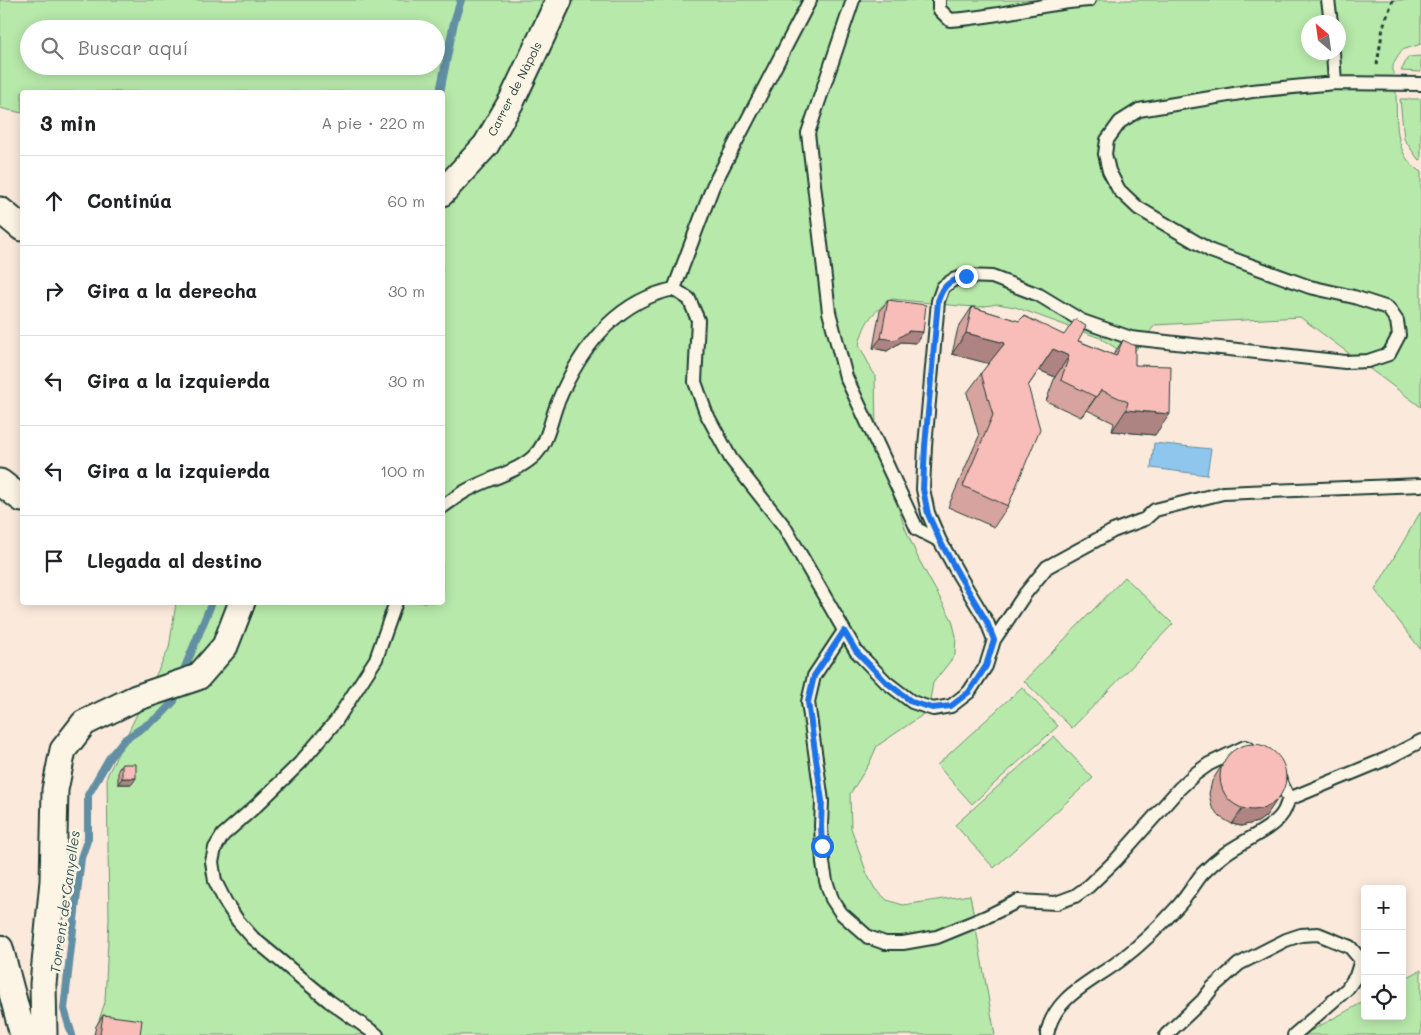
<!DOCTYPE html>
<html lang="es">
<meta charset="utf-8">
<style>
body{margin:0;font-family:Mali,sans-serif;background:#f6f6f6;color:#202124}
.controls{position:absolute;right:15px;bottom:15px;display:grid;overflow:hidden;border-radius:5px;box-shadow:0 2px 12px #0003}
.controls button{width:45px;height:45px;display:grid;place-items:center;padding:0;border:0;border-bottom:1px solid #e0e0e0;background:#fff;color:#202124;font:25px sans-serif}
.compass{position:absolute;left:1301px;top:15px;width:45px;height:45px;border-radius:50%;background:#fff;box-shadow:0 2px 12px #0003;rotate:331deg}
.stop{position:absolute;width:15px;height:15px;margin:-11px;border:4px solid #1a73e8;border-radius:50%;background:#fff}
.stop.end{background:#1a73e8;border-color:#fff;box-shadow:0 1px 5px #0008}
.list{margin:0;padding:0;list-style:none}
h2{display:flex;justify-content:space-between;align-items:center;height:65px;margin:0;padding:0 20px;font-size:21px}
h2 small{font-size:16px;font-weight:400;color:#757577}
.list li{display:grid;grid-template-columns:32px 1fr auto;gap:15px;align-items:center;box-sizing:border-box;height:90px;padding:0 20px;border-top:1px solid #e0e0e0}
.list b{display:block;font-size:19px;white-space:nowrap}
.list em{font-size:16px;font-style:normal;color:#757577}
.icon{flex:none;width:28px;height:28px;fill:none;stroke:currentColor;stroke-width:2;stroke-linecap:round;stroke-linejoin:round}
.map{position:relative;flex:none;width:1421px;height:1035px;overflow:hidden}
.search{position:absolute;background:#fff;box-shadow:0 2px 12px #0003;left:20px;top:20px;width:425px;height:55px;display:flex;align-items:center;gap:12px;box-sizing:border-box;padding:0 18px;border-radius:28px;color:#757577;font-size:19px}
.panel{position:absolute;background:#fff;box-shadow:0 2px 12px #0003;left:20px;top:90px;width:425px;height:515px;border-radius:5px}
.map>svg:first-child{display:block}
.green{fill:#b7e9aa;stroke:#6b936f;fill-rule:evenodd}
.water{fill:#8ec6ed;stroke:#628fa3}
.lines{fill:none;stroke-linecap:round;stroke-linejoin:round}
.stream{stroke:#628fa3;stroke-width:8}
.service-casing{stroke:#1f3d34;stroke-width:16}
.minor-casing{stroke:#1f3d34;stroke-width:29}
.path{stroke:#1f3d34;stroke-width:3;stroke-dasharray:4 4;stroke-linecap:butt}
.service{stroke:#fcf5e5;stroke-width:12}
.minor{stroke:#fcf5e5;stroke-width:25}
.wall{fill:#d6a39f;stroke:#1f3d34}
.shaded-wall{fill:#ae8482;stroke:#1f3d34}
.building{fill:#f9bdb9;stroke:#1f3d34}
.route{stroke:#1a73e8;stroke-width:6}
.labels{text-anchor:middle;stroke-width:5;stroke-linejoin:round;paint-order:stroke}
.street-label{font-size:12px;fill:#1f3d34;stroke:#fcf5e5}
.water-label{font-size:14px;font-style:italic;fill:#355859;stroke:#fcf5e5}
</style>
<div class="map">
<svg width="1421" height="1035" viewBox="0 0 1421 1035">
<rect width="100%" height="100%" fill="#fbeadc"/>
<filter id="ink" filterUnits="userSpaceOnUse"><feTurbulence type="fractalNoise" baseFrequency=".02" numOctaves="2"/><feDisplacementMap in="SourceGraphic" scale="10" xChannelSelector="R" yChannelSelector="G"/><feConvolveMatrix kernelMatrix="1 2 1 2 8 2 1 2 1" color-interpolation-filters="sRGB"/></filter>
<g filter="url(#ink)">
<!-- green -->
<path class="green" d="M0,0H1421V44L1402,50C1399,54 1393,62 1393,67C1392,74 1396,83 1396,90C1397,119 1393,156 1421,172V407L1300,317L1155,325L1130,357L1100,338L1015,307L997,304L980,307L960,306L892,299C872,313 865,320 859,345L875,376L876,429L889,479L905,528L919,560L952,620L956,636L955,655L933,683L930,700L921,716L877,746L869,764L850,794L851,828L867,874L875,889L887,900L903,905L970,895L995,1035H94L105,1002L109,919L107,776L169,648L176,603L442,602V92H22V113L0,108ZM1308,22H1338V52H1308ZM29,29H436V66H29Z
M1421,56V72L1401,71L1408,57Z
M1400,99H1421V160L1418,159L1404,139Z
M1421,511V650L1375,590Z
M1125,577L1173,624L1072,728L1024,681Z
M1022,687L1058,726L972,804L937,765Z
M1054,736L1093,778L994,868L955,825Z
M1421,970V1035H1303L1365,1001V1016H1402V980Z"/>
<!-- water -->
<path class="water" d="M1154,443L1211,449L1207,475L1151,468Z"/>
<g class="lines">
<!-- stream -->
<path class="stream" d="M440,92L454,22L461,0
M181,677L212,602
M72,1035L64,1009L81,858L88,838V795L110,757L124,740L160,716L174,701L177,690"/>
<!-- service casing -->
<g class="service-casing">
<path id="service" d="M853,0L808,133L829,312L846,377L917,529L940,541
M939,0V9L950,20C996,18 1042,3 1089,0
M1328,0L1331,22
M1333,52L1335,83
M674,289L713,186L810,0
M442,507C450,502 457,496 464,492C486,479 513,474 532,458C548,444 550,422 557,404C579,351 615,301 674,289L689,299L698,320L695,382L706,413L731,459L784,526L856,651L886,682L912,702L933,709L951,706L969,692L986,666L994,640L987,622L960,577L940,541L928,513L923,489L925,446L938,301L943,287L953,280L966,276L992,277L1039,295L1082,321L1131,338L1345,362L1368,361L1389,354L1399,335L1397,321L1388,308L1354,297L1310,287L1211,251L1138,208L1119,190L1109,171L1105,154L1107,140L1120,122L1139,110L1252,91L1335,83L1421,84
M844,631L814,676L808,702L822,801L821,826L823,863L826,881L832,899L841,913L868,937L885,943H903L937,937L986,917L1018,901L1056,903L1075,896L1089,886L1116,860L1179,789L1195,774L1209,764L1245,747L1248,748
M994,640L1025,594L1047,567L1113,531L1145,519L1155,510L1223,493L1421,485
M1289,799L1386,759L1421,741
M377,1035L329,1001L253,938L238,921L226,903L215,881L212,862L215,848L223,835L257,805L300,763L336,721L376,659L396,602
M1047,1035C1053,996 1094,981 1122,959C1143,943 1162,924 1179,905C1188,895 1194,884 1202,874C1209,867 1217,860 1225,854C1240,842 1272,830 1283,813C1286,808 1287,803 1289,799L1277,774
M1166,1035L1203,1000L1213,987L1239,964L1286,940L1301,935L1318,934L1350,947L1361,960L1356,976L1347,989L1294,1035"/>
</g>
<!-- minor casing -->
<g class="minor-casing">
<path id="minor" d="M442,193L486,145L512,100L559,0
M0,210L22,228
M0,482L22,499
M0,948L23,1035
M44,1035L43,984L53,881L55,790L63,750L84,723L136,698L198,677L225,646L242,602"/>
</g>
<!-- path -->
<path class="path" d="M1377,65L1383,27L1393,0"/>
<!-- service -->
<use href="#service" class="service"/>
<!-- minor -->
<use href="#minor" class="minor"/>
</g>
<!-- wall -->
<path class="wall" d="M888,300L923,332L916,343L901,342L887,351L873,348L880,310Z
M972,307L1064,335L1113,355L1123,340L1135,365L1155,435L1112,431L1114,423L1087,410L1081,417L1046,401L1055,377L1039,370L1028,386L1008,506L994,527L948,507L979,436L967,393L989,363L952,354L958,328Z
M1227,757L1266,816L1258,822L1241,826L1232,824L1220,817L1212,807L1209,794L1212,781Z
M122,764L132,784H118V770Z
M103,1015L140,1035H94L96,1026Z"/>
<!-- shaded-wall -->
<path class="shaded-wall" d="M909,331L923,332L916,343L901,342L887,351L873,348L881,338Z
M966,333L1005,343L990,364L952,354Z
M1053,349L1069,356L1055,377L1039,370Z
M1101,390L1087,410L1081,417L1096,397Z
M1126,410L1170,414L1155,435L1112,431Z
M122,778H136L132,784H118Z
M1277,800L1266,816L1258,822L1241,826L1232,824L1243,808Z"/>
<!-- building -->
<path class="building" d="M888,300L926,305L923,332L909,331L895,340L881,338Z
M972,307L1019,321L1024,316L1064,335L1075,319L1086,326L1078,341L1116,356L1123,340L1135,346V365L1171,366L1170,414L1126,410L1128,402L1101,390L1096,397L1061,380L1069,356L1053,349L1028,386L1040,429L1008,506L963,486L993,415L981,373L1005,343L966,333Z
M1220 777a33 33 0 1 1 66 0a33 33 0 1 1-66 0Z
M122,764H136V778H122Z
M103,1015L142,1020L140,1035H100Z"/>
</g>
<g class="lines" filter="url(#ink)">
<!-- route -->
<path class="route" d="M822,846L821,826L822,801L808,702L814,676L844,631L856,651L886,682L912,702L932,708L951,706L969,692L986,666L994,640L987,622L960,577L940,541L928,514L923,489L925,446L938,301C944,283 949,282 966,276"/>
</g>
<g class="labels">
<!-- street labels -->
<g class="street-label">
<text transform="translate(515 89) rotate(-63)" y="4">Carrer de Nàpols</text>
</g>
<!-- water labels -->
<g class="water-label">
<text transform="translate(65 902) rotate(-82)" y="5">Torrent de Canyelles</text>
</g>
</g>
</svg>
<div class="controls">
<button>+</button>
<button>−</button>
<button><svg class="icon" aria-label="locate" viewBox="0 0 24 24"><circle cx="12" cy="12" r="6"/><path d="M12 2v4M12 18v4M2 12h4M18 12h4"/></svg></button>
</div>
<svg class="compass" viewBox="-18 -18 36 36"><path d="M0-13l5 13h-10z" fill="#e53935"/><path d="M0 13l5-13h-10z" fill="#757577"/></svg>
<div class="stop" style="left:822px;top:846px"></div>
<div class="stop end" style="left:966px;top:276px"></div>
<div class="search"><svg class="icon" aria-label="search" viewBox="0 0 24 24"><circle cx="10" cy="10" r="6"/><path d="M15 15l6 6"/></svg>Buscar aquí</div>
<section class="panel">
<h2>3 min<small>A pie · 220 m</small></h2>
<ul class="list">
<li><svg class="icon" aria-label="ahead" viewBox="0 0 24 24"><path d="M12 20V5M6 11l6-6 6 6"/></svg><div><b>Continúa</b></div><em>60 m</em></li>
<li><svg class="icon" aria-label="right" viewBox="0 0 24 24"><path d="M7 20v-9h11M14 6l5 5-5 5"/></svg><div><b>Gira a la derecha</b></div><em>30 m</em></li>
<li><svg class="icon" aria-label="left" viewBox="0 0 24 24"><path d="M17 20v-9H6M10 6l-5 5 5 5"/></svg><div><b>Gira a la izquierda</b></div><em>30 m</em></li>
<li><svg class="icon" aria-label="left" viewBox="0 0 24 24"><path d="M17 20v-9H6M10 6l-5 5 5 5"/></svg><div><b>Gira a la izquierda</b></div><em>100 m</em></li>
<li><svg class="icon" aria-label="arrive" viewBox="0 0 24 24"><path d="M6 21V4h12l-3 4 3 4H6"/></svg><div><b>Llegada al destino</b></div></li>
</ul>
</section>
</div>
